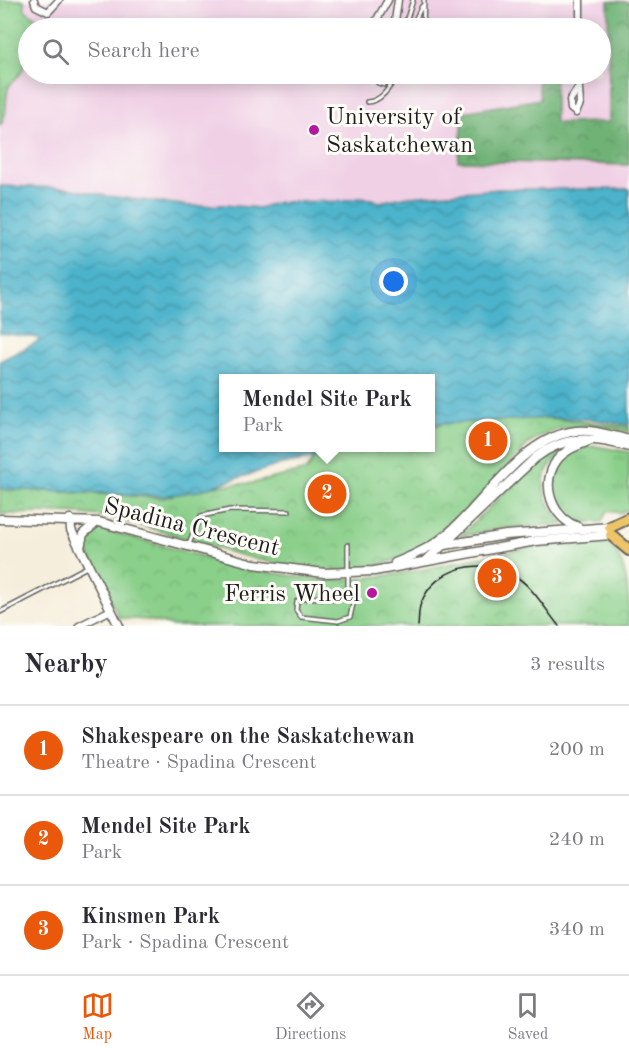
<!DOCTYPE html>
<meta charset="utf-8">
<style>
body{margin:0;font-family:"Old Standard TT",serif;background:#f2f2f3;color:#2b2b33}
.you{position:absolute;left:394px;top:282px;width:21px;height:21px;margin:-15px;border:4px solid #fff;border-radius:50%;background:#1a73e8;box-shadow:0 0 0 9px #1a73e833}
.badge{display:grid;place-items:center;width:39px;height:39px;border-radius:50%;background:#ea580c;color:#fff;font-size:20px;font-weight:700}
.pin{position:absolute;translate:-50% -50%;border:3px solid #fff;box-shadow:0 2px 6px #0006}
.popup{position:absolute;left:219px;top:374px;width:216px;height:78px;box-sizing:border-box;display:grid;place-content:center;border-radius:0px;background:#fff;filter:drop-shadow(0 2px 4px #0005);font-size:20px;white-space:nowrap;color:#7c7c81}
.popup b{font-size:22px;color:#2b2b33}
.popup::after{content:'';position:absolute;left:50%;top:100%;margin-left:-12px;border:12px solid transparent;border-top-color:#fff}
.list{margin:0;padding:0;list-style:none}
h2{display:flex;justify-content:space-between;align-items:center;height:78px;margin:0;padding:0 24px;font-size:26px}
h2 small{font-size:20px;font-weight:400;color:#7c7c81}
.list li{display:grid;grid-template-columns:39px 1fr auto;gap:18px;align-items:center;box-sizing:border-box;height:90px;padding:0 24px;border-top:2px solid #e1e1e2}
.list b{display:block;font-size:22px;white-space:nowrap}
.list p{margin:0;font-size:20px;white-space:nowrap;color:#7c7c81}
.list em{font-size:20px;font-style:normal;color:#7c7c81}
.icon{flex:none;width:33px;height:33px;fill:none;stroke:currentColor;stroke-width:2;stroke-linecap:round;stroke-linejoin:round}
.map{position:relative;flex:none;width:629px;height:626px;overflow:hidden}
.search{position:absolute;background:#fff;box-shadow:0 3px 15px #0003;left:18px;right:18px;top:18px;height:66px;display:flex;align-items:center;gap:15px;box-sizing:border-box;padding:0 21px;border-radius:33px;color:#7c7c81;font-size:22px}
.sheet{height:348px;background:#fff}
nav{display:flex;justify-content:space-around;align-items:center;box-sizing:border-box;height:84px;border-top:2px solid #e1e1e2;background:#fff;font-size:16px;color:#7c7c81}
nav a{display:grid;justify-items:center;gap:3px}
nav .on{color:#ea580c}
.map>svg:first-child{display:block}
.built{fill:#f0d0e5;fill-rule:evenodd}
.grass{fill:url(#grass-tufts);stroke:#537653;stroke-width:1.5}
.forest{fill:url(#forest-crowns);stroke:#466749;stroke-width:1.5}
.park{fill:url(#park-crowns);stroke:#537653;stroke-width:1.5}
.water{fill:url(#water-waves);stroke:#346874;stroke-width:1.5}
.lines{fill:none;stroke-linecap:round;stroke-linejoin:round}
.service-casing{stroke:#68665f;stroke-width:6}
.minor-casing{stroke:#68665f;stroke-width:9}
.tertiary-casing{stroke:#68665f;stroke-width:11}
.primary-casing{stroke:#68665f;stroke-width:14}
.service{stroke:#fff;stroke-width:3}
.minor{stroke:#fff;stroke-width:6}
.tertiary{stroke:#fff;stroke-width:8}
.primary{stroke:#eec469;stroke-width:10}
.rail{stroke:#1c1c1c;stroke-width:1.5}
.poi-dot{fill:#b5179e;stroke:#fdfcf7;stroke-width:2}
.labels{text-anchor:middle;stroke-width:6;stroke-linejoin:round;paint-order:stroke}
.poi-label{font-size:24px;fill:#1c1c1c;stroke:#fdfcf7;text-anchor:start}
.street-label{font-size:24px;fill:#1c1c1c;stroke:#fdfcf7}
</style>
<div class="map">
<svg width="629" height="626" viewBox="0 0 629 626">
<defs>
<pattern id="grass-tufts" width="24" height="20" patternUnits="userSpaceOnUse" patternTransform="scale(1.5)"><rect width="24" height="20" fill="#8acf8a"/><path d="M3 7l-1-3M5 7V3M7 7l1-3M15 17l-1-3M17 17v-4M19 17l1-3" fill="none" stroke="#76b176"/></pattern>
<pattern id="forest-crowns" width="20" height="18" patternUnits="userSpaceOnUse" patternTransform="scale(1.5)"><rect width="20" height="18" fill="#6fb276"/><path d="M2 6a3 3 0 1 1 6 0M12 15a3 3 0 1 1 6 0" fill="none" stroke="#5a9060"/></pattern>
<pattern id="park-crowns" width="20" height="18" patternUnits="userSpaceOnUse" patternTransform="scale(1.5)"><rect width="20" height="18" fill="#8acf8a"/><path d="M2 6a3 3 0 1 1 6 0M12 15a3 3 0 1 1 6 0" fill="none" stroke="#76b176"/></pattern>
<pattern id="water-waves" width="16" height="10" patternUnits="userSpaceOnUse" patternTransform="scale(1.5)"><rect width="16" height="10" fill="#4cb3cb"/><path d="M0 5q4-4 8 0t8 0" fill="none" stroke="#3e91a4"/></pattern>
</defs>
<rect width="100%" height="100%" fill="#fdfcf7"/>
<filter id="ink" filterUnits="userSpaceOnUse"><feTurbulence type="fractalNoise" baseFrequency=".0167" numOctaves="2"/><feDisplacementMap in="SourceGraphic" scale="12" xChannelSelector="R" yChannelSelector="G"/><feConvolveMatrix kernelMatrix="1 2 1 2 8 2 1 2 1" color-interpolation-filters="sRGB"/></filter>
<filter id="wash" filterUnits="userSpaceOnUse"><feTurbulence type="fractalNoise" baseFrequency=".008" numOctaves="4" result="noise"/><feDisplacementMap in="SourceGraphic" scale="24" xChannelSelector="R" yChannelSelector="G"/><feGaussianBlur stdDeviation="1.35" result="paint"/><feColorMatrix in="noise" values="0 0 0 0 0 0 0 0 0 0 0 0 0 0 0 0 0 1.4 0 .05"/><feComposite in="paint" operator="in"/></filter>
<g filter="url(#wash)">
<rect width="100%" height="100%" fill="#f6eedc"/>
<!-- built -->
<path class="built" d="M0,0H629V189H501L409,196L379,202L359,198L344,201L279,202L259,208L175,206L133,199L0,186ZM28,28H600V74H28Z"/>
<!-- grass -->
<path class="grass" d="M575,443C567,450 557,457 550,466C535,484 550,511 565,524L506,528L460,536L538,459L546,453Z
M595,446L629,452V509L620,513L607,511L602,522C593,522 582,524 574,520C552,511 545,478 561,460C571,451 582,448 595,446Z"/>
<!-- forest -->
<path class="forest" d="M608,1L629,2V165L458,161L464,112L540,99L537,74H555V123L609,122Z"/>
<!-- park -->
<path class="park" d="M0,0H24L25,10L43,23L40,28H28C28,42 27,58 22,71C19,78 10,81 8,89C4,102 9,115 0,125Z
M550,418L629,427V432C591,423 562,422 528,444C500,477 447,535 409,554C314,601 194,532 100,516C68,511 33,514 0,514V488L164,498L197,487L253,483L307,470L317,453L336,448H430L431,426L474,419Z
M100,529L258,571L324,580L358,579L410,572L540,545L602,540C629,554 629,596 629,626H173L148,620L119,618L86,548L85,544L91,534Z"/>
<!-- water -->
<path class="water" d="M0,186L68,188L107,196L191,206L224,205L259,208L279,202L344,201L359,198L372,199L379,202L409,196L501,189H629V425L589,419L550,418L431,424L430,378H224V448H346L331,455L282,464L198,491L164,496L0,489V361L39,341L38,338L0,333Z"/>
</g>
<g filter="url(#ink)">
<g class="lines">
<!-- service casing -->
<g class="service-casing">
<path id="service" d="M404,28L413,0
M411,28L422,6
M423,28L424,0
M378,83L384,85L391,74
M367,102C383,101 390,86 398,74
M189,544L201,516L230,510L289,511
M348,545V593L353,604L350,617L338,621L301,617L296,610L297,601C313,592 332,605 348,593
M0,612L87,567"/>
</g>
<!-- minor casing -->
<g class="minor-casing">
<path id="minor" d="M34,0L36,6L48,12L59,0
M372,28L388,0
M394,28L398,0
M580,28V0
M577,90L570,100L571,109L576,113L580,104L578,74
M79,626L111,610"/>
</g>
<!-- tertiary casing -->
<g class="tertiary-casing">
<path id="tertiary" d="M0,519L99,522L254,564L324,573L374,571L536,541L611,535
M70,519L71,530L119,626
M578,527C551,517 540,484 557,460C565,450 578,445 589,441
M445,545L506,535L610,527
M80,547L83,534L97,522
M427,560L535,458C566,434 594,437 629,447
M395,563C409,557 424,551 437,542C480,512 515,443 570,432C590,428 610,435 629,440"/>
</g>
<!-- primary casing -->
<g class="primary-casing">
<path id="primary" d="M610,527L629,518
M611,535L629,550"/>
</g>
<!-- service -->
<use href="#service" class="service"/>
<!-- minor -->
<use href="#minor" class="minor"/>
<!-- tertiary -->
<use href="#tertiary" class="tertiary"/>
<!-- primary -->
<use href="#primary" class="primary"/>
<!-- rail -->
<path class="rail" d="M418,626C419,619 418,610 421,603C435,567 481,557 512,574C532,585 545,609 559,626"/>
</g>
</g>
<!-- markers -->
<g class="poi-dot">
<circle cx="314" cy="130" r="6"/>
<circle cx="372" cy="593" r="6"/>
</g>
<g class="labels">
<!-- poi labels -->
<g class="poi-label">
<text x="326" y="124">University of<tspan x="326" dy="28">Saskatchewan</tspan></text>
<text x="360" y="601" text-anchor="end">Ferris Wheel</text>
</g>
<!-- street labels -->
<g class="street-label">
<text transform="translate(192 526) rotate(14)" y="8">Spadina Crescent</text>
</g>
</g>
</svg>
<div class="you"></div>
<div class="pin badge" style="left:488px;top:441px">1</div>
<div class="pin badge" style="left:327px;top:494px">2</div>
<div class="popup"><b>Mendel Site Park</b>Park</div>
<div class="pin badge" style="left:497px;top:578px">3</div>
<div class="search"><svg class="icon" aria-label="search" viewBox="0 0 24 24"><circle cx="10" cy="10" r="6"/><path d="M15 15l6 6"/></svg>Search here</div>
</div>
<section class="sheet">
<h2>Nearby<small>3 results</small></h2>
<ul class="list">
<li><span class="badge">1</span><div><b>Shakespeare on the Saskatchewan</b><p>Theatre · Spadina Crescent</p></div><em>200 m</em></li>
<li><span class="badge">2</span><div><b>Mendel Site Park</b><p>Park</p></div><em>240 m</em></li>
<li><span class="badge">3</span><div><b>Kinsmen Park</b><p>Park · Spadina Crescent</p></div><em>340 m</em></li>
</ul>
</section>
<nav>
<a class="on"><svg class="icon" aria-label="map" viewBox="0 0 24 24"><path d="M3 6l6-2 6 2 6-2v14l-6 2-6-2-6 2zM9 4v14M15 6v14"/></svg>Map</a>
<a><svg class="icon" aria-label="directions" viewBox="0 0 24 24"><path d="M12 3l9 9-9 9-9-9zM9 14v-3h6M13 9l2 2-2 2"/></svg>Directions</a>
<a><svg class="icon" aria-label="saved" viewBox="0 0 24 24"><path d="M7 4h10v16l-5-4-5 4z"/></svg>Saved</a>
</nav>
